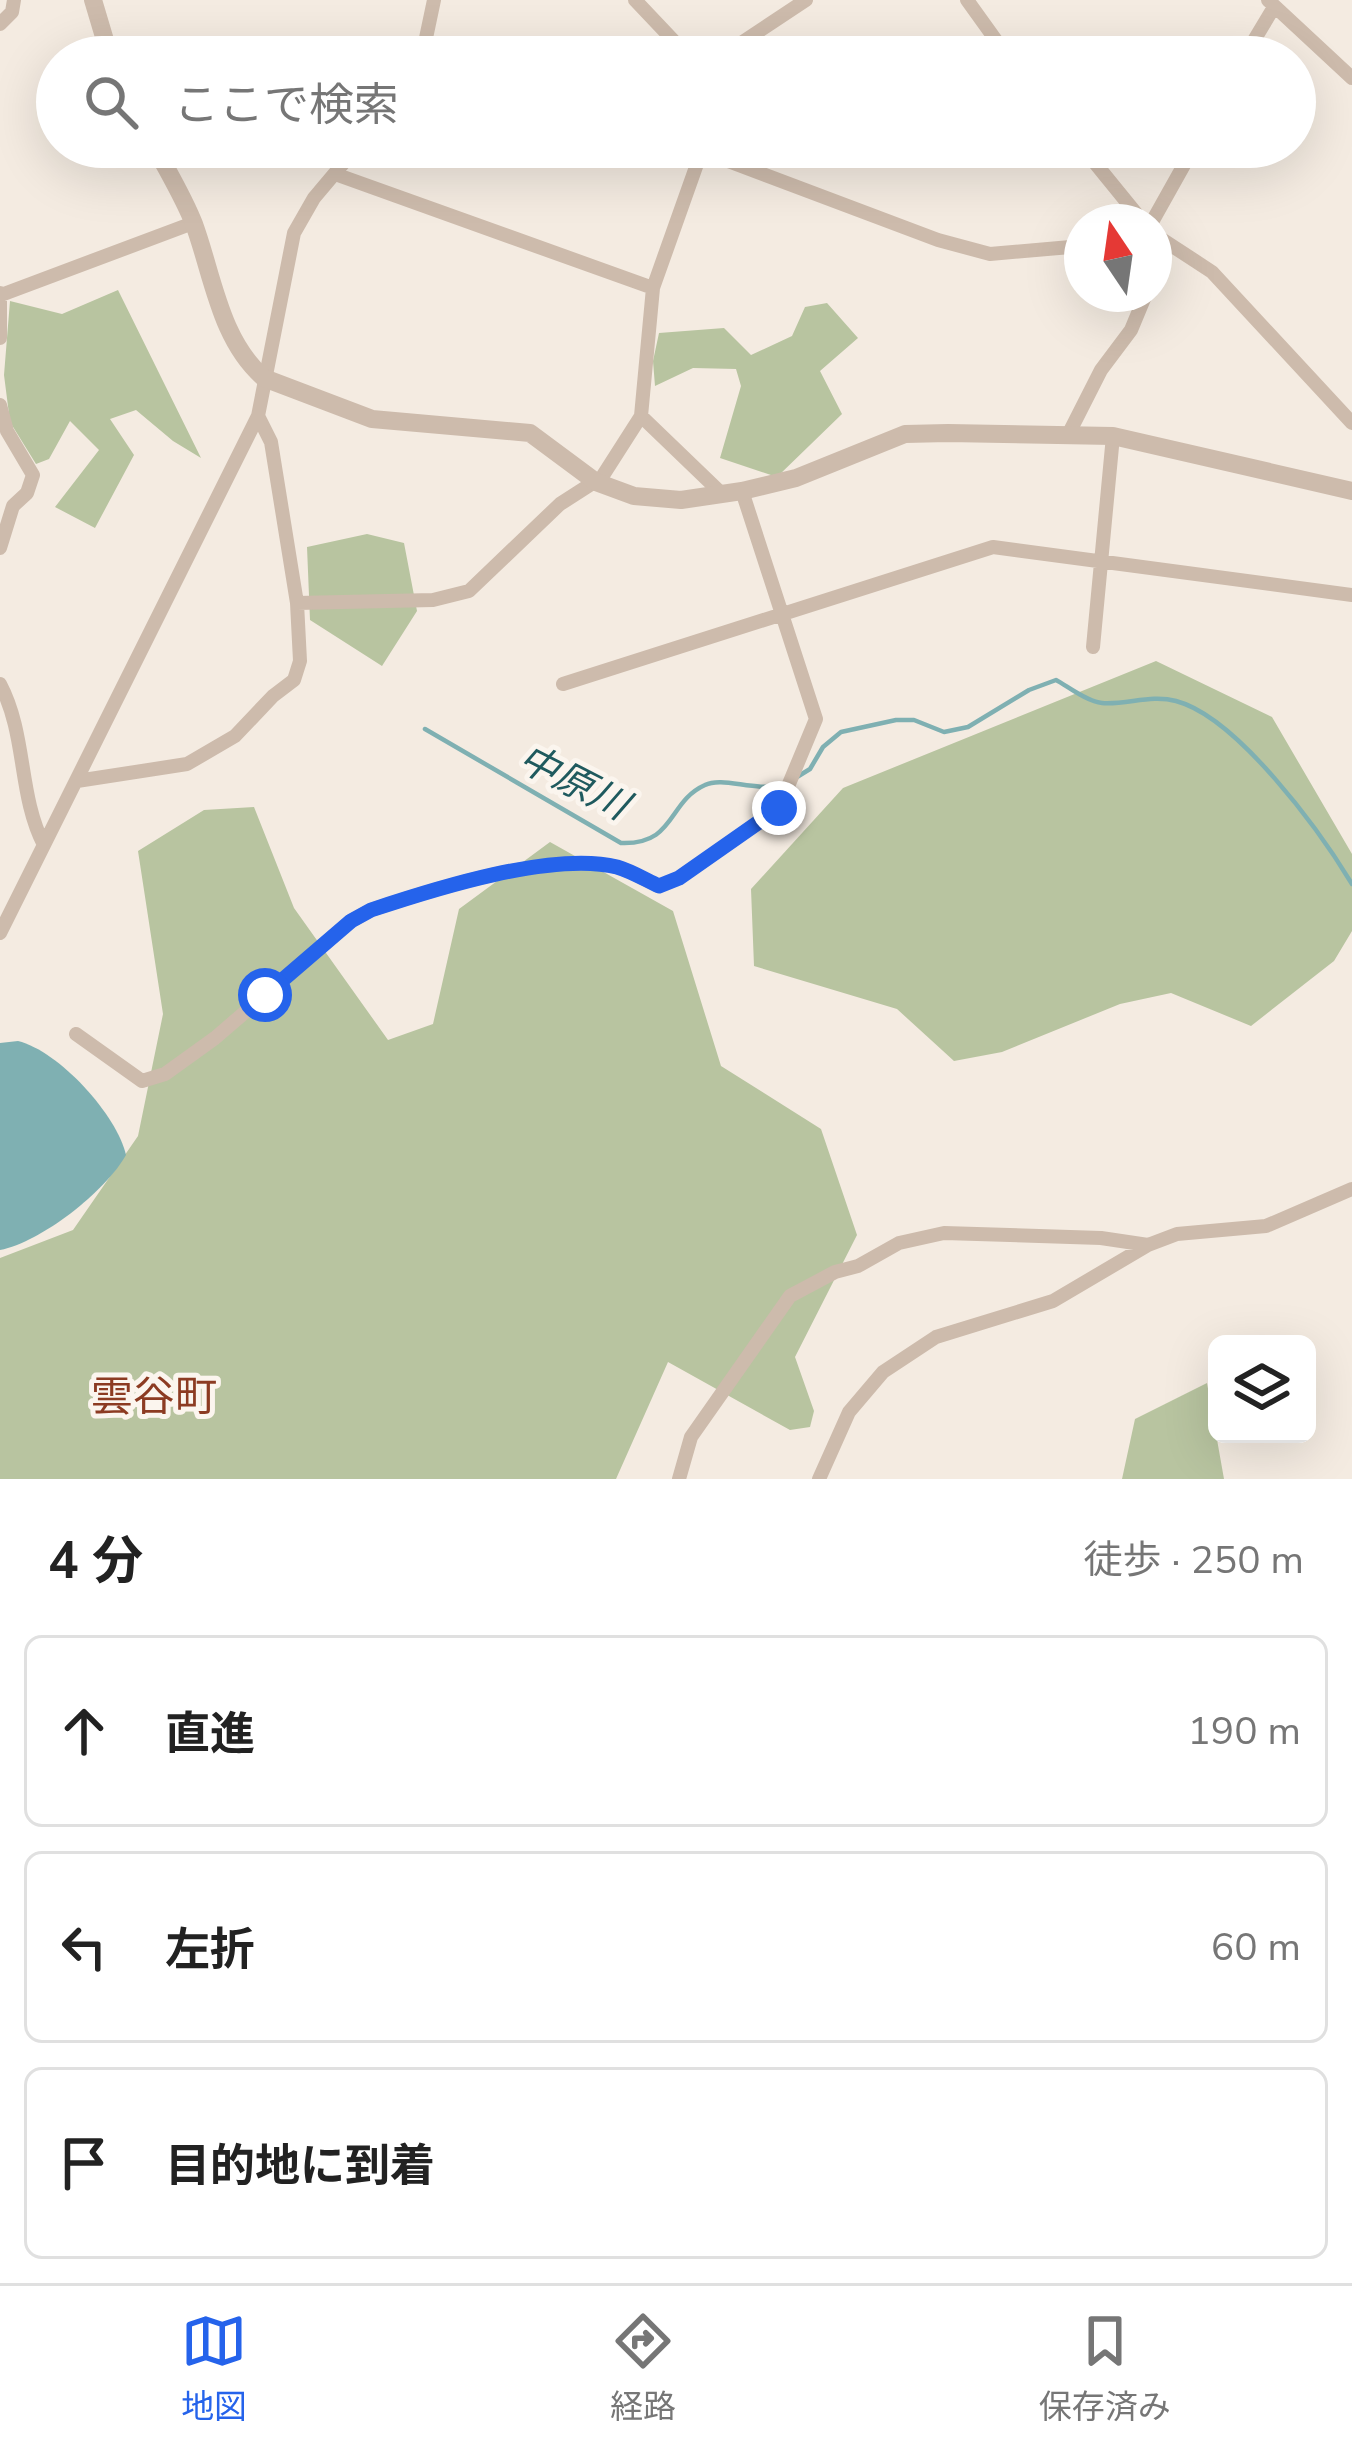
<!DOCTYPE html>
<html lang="ja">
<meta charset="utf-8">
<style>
body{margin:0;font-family:"Nunito Sans","Noto Sans JP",sans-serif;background:#f2f2f2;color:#222}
.controls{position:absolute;right:36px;bottom:36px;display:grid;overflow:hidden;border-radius:18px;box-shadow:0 12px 48px #0002}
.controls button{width:108px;height:108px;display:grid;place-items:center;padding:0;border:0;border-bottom:3px solid #e0e0e0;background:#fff;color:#222;font:60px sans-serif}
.compass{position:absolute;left:1064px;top:204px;width:108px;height:108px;border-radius:50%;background:#fff;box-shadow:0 12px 48px #0002;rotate:347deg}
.stop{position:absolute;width:36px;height:36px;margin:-27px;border:9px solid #2563eb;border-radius:50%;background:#fff}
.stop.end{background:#2563eb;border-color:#fff;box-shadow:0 3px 12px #0008}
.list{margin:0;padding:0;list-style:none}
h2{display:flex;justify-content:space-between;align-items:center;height:156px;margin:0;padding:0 48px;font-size:51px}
h2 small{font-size:39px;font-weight:400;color:#767676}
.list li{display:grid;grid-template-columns:78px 1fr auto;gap:36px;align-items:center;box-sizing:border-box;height:192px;margin:0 24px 24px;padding:0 24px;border:3px solid #e0e0e0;border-radius:18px}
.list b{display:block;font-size:45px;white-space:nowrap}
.list em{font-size:39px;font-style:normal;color:#767676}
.icon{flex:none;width:66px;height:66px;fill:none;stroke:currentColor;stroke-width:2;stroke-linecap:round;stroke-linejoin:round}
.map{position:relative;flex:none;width:1352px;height:1479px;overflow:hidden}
.search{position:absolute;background:#fff;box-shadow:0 12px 48px #0002;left:36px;right:36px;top:36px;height:132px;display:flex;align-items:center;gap:30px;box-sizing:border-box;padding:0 42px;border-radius:66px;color:#767676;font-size:45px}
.sheet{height:804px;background:#fff}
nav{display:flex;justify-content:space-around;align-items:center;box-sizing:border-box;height:168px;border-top:3px solid #e0e0e0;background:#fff;font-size:33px;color:#767676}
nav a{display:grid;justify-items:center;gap:6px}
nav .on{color:#2563eb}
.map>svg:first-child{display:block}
.green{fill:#b8c4a0}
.water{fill:#7fb0b2}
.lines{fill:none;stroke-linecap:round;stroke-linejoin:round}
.stream{stroke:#7fb0b2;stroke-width:4.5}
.minor{stroke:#cdbbac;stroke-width:14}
.tertiary{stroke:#cdbbac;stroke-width:18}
.route{stroke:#2563eb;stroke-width:15}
.labels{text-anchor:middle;stroke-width:10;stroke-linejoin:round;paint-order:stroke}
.water-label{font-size:39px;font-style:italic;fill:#1f5a5e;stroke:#fbf5ee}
.quarter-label{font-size:42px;fill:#8c3b22;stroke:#fbf5ee}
</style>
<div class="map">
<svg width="1352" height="1479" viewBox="0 0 1352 1479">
<rect width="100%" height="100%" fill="#f4ebe1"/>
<!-- green -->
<path class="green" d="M118,290L201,458L173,441L136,410L110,419L134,455L95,528L55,507L99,450L70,421L49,459L36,464L10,422L4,375L10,301L62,314Z
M827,303L858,338L820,371L842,414L777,477L720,458L741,386L736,369L693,368L655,386L653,361L659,333L724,328L751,355L792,336L805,307Z
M367,534L404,543L417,611L382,666L310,620L307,547Z
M1156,661L1272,717L1352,854V931L1334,961L1251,1026L1171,993L1120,1004L1002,1052L954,1061L897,1009L754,966L751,889L843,788Z
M254,807L294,908L388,1040L433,1024L459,909L550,842L673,911L721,1066L821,1129L857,1235L795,1357L814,1411L810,1427L790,1430L668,1362L616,1479H0V1258L73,1230L138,1136L163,1014L138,851L204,810Z
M1207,1383L1224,1479H1122L1135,1419Z"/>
<!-- water -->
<path class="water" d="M18,1041C59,1051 117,1115 126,1155C105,1192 41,1242 0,1250V1043Z"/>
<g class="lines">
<!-- stream -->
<path class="stream" d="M425,729L621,843C676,845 667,802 705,785C723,776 754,792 782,785
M797,777L810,769L823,747L841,732L896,720H914L944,732L968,727L1029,690L1056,680C1066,685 1087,702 1102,703C1127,705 1151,694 1176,701C1237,717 1320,831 1352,884"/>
<!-- minor -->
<path class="minor" d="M635,0L689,57
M967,0L1008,57
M1268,0L1352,78
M0,24L12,12L14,0
M422,57L434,0
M720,57L806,0
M1244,57L1274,7
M691,147L938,240L990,254L1082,246
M1082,147L1143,222
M335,174L653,288
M1152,222L1194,147
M1154,234L1212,272L1352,423
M1154,251L1162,256L1154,275
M0,293V338
M1,295L193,223
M0,405L7,431L33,475L27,493L13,506L0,548
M641,416L720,492
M1067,437L1101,370L1131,330L1146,294
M297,603L433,600L469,591L560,504L602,477L641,416L653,288L697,164V147
M1093,647L1113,436
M0,684C27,735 18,795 44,845
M563,684L993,547L1352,595
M77,781L187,764L235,736L273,696L294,680L300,661L297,603L271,442L258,416
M0,933L258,416L294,233L314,198L357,147
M76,1034L142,1081L165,1074L215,1038L351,921L371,910C434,889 553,851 617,867C631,871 645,880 659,886L679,878L779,808L816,719L742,491
M679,1479L691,1437L790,1296L835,1272L858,1266L899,1243L944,1233L1101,1238L1148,1245
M819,1479L849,1412L883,1372L936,1337L1053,1301L1148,1245L1177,1234L1266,1226L1352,1189"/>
<!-- tertiary -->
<path class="tertiary" d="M93,0L110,57
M155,147C168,172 184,198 194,224C213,276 220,340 264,378L372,419L530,433L596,482L634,496L681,500L742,491L796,478L905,434L948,433L1113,436L1352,491"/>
</g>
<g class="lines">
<!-- route -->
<path class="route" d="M265,995L351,921L371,910C434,889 553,851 617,867C631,871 646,880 659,886L679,878L779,808"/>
</g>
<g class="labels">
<!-- water labels -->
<g class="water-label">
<text transform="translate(574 781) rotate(27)" y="14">中原川</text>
</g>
<!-- quarter labels -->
<g class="quarter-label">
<text x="154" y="1411">雲谷町</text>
</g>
</g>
</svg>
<div class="controls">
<button><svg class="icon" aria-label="layers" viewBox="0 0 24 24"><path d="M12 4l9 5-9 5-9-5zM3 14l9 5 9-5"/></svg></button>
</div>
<svg class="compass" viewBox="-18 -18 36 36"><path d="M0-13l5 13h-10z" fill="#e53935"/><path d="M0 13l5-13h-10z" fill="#767676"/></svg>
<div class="stop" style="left:265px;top:995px"></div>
<div class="stop end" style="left:779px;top:808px"></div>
<div class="search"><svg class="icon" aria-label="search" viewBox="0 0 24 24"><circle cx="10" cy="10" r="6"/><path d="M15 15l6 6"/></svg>ここで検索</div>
</div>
<section class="sheet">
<h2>4 分<small>徒歩 · 250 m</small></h2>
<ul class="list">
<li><svg class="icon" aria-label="ahead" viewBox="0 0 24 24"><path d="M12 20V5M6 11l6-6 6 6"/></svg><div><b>直進</b></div><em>190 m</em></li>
<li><svg class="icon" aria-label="left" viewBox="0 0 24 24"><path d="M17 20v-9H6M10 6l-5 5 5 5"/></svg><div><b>左折</b></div><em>60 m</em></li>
<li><svg class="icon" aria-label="arrive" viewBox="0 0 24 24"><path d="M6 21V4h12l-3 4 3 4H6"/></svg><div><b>目的地に到着</b></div></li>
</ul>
</section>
<nav>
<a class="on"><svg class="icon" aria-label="map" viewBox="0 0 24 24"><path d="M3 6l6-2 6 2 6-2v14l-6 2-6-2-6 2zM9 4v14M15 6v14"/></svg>地図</a>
<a><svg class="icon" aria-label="directions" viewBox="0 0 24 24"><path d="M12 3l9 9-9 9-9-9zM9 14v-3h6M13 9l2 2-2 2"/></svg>経路</a>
<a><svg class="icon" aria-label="saved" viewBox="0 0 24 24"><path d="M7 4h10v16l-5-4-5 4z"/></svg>保存済み</a>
</nav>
